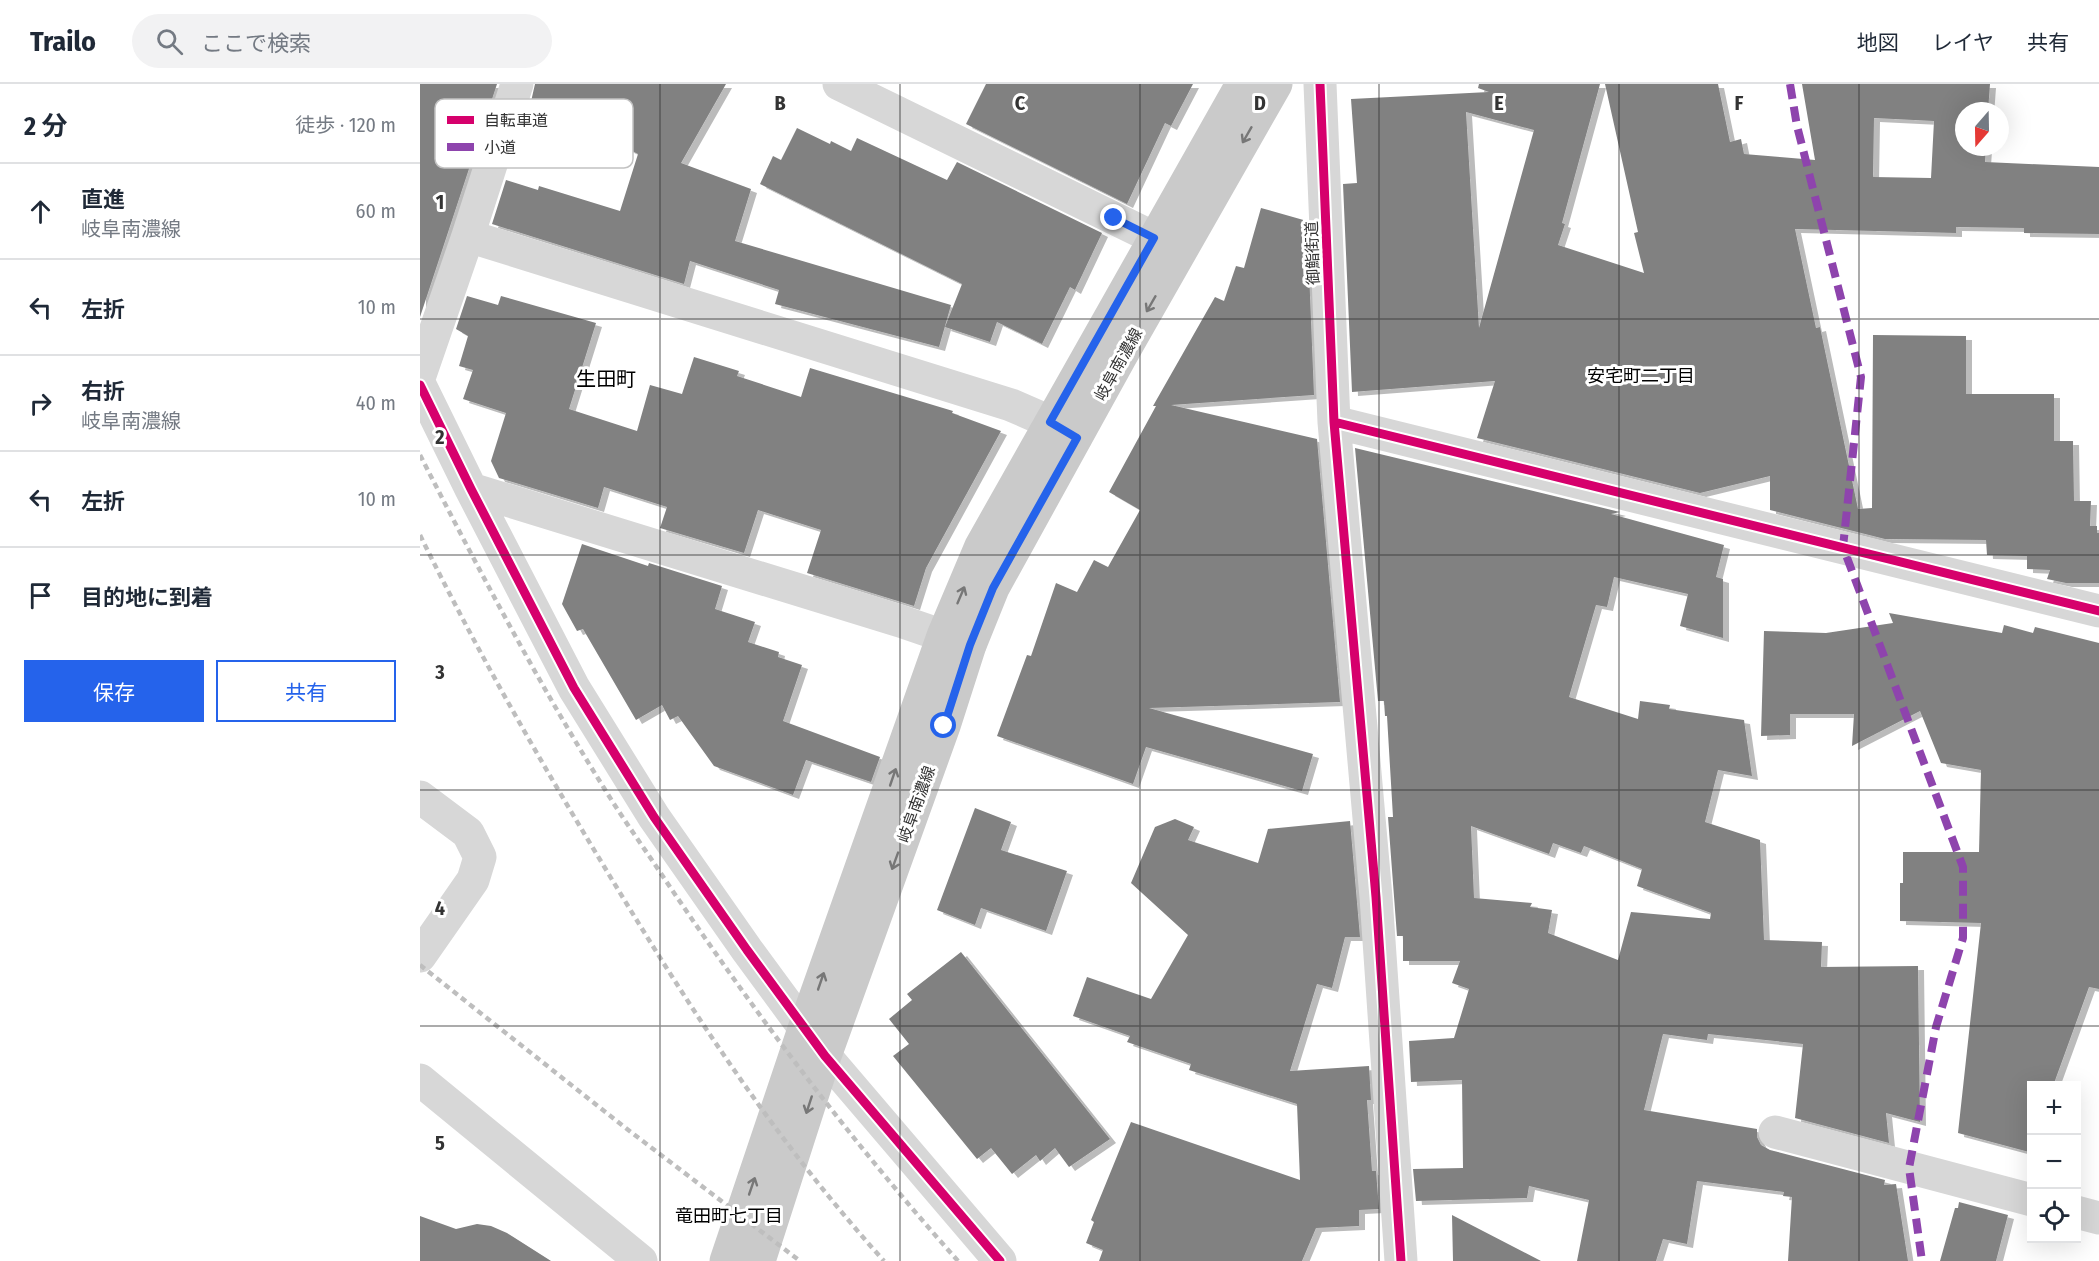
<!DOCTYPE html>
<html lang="ja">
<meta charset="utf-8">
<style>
body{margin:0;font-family:"Fira Sans Condensed","Noto Sans JP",sans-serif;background:#f2f2f3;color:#1f2937}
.controls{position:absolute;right:18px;bottom:18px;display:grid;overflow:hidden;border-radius:0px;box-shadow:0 6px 24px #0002}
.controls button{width:54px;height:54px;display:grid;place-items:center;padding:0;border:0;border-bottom:2px solid #e0e1e3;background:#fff;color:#1f2937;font:30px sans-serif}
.compass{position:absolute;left:1535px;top:18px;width:54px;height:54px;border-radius:50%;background:#fff;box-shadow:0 6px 24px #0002;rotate:200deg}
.stop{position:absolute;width:18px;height:18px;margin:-14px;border:4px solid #2563eb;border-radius:50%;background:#fff}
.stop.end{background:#2563eb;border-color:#fff;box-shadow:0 2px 6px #0008}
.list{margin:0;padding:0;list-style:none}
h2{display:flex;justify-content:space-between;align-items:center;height:78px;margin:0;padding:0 24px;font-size:26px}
h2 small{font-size:20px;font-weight:400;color:#747a83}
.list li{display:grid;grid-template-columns:39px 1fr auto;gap:18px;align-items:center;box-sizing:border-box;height:96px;padding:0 24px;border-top:2px solid #e0e1e3}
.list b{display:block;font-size:22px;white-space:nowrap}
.list p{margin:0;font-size:20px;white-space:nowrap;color:#747a83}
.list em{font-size:20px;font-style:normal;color:#747a83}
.actions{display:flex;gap:12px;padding:18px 24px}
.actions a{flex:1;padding:14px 0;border:2px solid #2563eb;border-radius:0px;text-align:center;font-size:21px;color:#2563eb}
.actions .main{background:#2563eb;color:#fff}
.icon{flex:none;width:33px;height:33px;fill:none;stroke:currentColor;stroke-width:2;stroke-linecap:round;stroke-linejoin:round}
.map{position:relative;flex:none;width:1679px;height:1177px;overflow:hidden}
header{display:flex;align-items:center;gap:36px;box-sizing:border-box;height:84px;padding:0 30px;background:#fff;border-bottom:2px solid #e0e1e3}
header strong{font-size:28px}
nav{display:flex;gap:33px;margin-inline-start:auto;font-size:21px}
.search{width:420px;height:54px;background:#f2f2f3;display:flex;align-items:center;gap:15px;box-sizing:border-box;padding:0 21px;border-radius:33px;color:#747a83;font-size:22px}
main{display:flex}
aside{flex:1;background:#fff}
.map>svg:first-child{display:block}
.building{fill:#818181;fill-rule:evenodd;filter:url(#shadow)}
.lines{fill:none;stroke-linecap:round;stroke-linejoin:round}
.minor{stroke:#d7d7d7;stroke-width:33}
.tertiary{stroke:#d7d7d7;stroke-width:33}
.primary{stroke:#cacaca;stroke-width:33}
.rail{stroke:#bebebe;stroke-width:4.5;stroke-dasharray:6 4.5;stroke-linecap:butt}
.quiet{stroke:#8e44ad;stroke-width:8;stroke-dasharray:15 8;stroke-linecap:butt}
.cycleway-casing{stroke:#fff;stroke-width:13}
.cycleway{stroke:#d6006c;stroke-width:9}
.oneway{stroke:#777}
.route{stroke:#2563eb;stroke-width:8}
.grid{fill:none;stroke:#333;stroke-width:1.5;stroke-opacity:0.55}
.labels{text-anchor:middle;stroke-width:6;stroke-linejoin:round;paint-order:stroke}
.street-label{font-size:16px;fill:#333;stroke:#fff}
.neighbourhood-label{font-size:18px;fill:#000;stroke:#fff}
.quarter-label{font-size:20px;fill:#000;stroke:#fff}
.key{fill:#fff;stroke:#c2c2c2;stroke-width:1.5}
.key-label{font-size:16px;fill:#333}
.grid-label{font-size:20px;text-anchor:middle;font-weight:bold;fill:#333;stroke:#fff;stroke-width:6;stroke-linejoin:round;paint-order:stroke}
</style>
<header>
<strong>Trailo</strong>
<div class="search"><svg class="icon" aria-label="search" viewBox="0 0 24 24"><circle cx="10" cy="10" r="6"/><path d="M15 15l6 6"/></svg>ここで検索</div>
<nav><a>地図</a><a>レイヤ</a><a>共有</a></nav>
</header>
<main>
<aside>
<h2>2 分<small>徒歩 · 120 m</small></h2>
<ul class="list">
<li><svg class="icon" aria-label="ahead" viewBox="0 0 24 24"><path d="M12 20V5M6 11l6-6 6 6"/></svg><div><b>直進</b><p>岐阜南濃線</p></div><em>60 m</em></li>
<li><svg class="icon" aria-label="left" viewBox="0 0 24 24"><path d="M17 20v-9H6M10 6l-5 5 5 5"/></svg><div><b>左折</b></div><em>10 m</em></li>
<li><svg class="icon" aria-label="right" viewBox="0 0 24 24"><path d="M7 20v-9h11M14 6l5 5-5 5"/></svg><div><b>右折</b><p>岐阜南濃線</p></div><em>40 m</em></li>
<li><svg class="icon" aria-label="left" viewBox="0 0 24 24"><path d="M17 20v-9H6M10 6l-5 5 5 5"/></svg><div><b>左折</b></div><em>10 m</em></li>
<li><svg class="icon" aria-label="arrive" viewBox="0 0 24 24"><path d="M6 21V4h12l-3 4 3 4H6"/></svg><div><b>目的地に到着</b></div></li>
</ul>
<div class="actions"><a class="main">保存</a><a>共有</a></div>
</aside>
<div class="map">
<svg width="1679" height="1177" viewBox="0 0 1679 1177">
<defs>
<filter id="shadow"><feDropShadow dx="6" dy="4" stdDeviation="0" flood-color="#0004"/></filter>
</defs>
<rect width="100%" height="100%" fill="#fff"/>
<!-- building -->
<path class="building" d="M0,0H77L0,233Z
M115,0H306L261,79L331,105L315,157L531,221L519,263L355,220L359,206L270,177L264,200L72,140L86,96L118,106L119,102L200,127L218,70L146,33L144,37L110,22Z
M566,0H773L751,42L745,39L707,120L546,40Z
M1059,0H1180L1142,139L1145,140L1138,161L1224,189L1214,149L1218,148L1185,0H1298L1310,58L1321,55L1324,70L1395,76L1382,0H1570L1568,27H1544V63H1566L1565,78L1679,83V150L1604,149V144L1536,143V149L1375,145L1396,244L1400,243L1438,425L1452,424L1453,251L1546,252V310H1634V357H1653L1654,417H1671L1670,442H1677V449H1679V499H1646L1627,495L1630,486L1607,485V472L1567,471L1566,456L1465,455L1350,426V392L1280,409L1057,354L1075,297L932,308L923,100L937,99L931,15L1069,8L1058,4ZM1046,28L1114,46L1059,244ZM1454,34L1514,37L1511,94L1453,93Z
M377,44L410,60L411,57L431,67L437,54L527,96L537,78L682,149L655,206L650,203L622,260L577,238L570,258L525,243L542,200L340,100L353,72L361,76Z
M841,124L887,137L894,311L751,321L897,355L920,618L729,624L893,670L882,707L726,663L713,700L577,652L607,571L611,572L636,499L657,508L674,476L688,483L720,426L689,408L736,322H733L795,213L804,217L816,182L824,184Z
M47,212L78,221L81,212L176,239L149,325L217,347L230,301L262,310L274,273L319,287L317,292L381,313L390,284L533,327L532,329L581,347L506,484L494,522L387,489L401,446L338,426L324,469L240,444L247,423L184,403L178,424L79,394L71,377L86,329L43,315L53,286L39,282L48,252L36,245Z
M935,364L1200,428L1191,430L1304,461L1296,493L1303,495V554L1260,542L1268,510L1194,493L1187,523L1176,521L1149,613L1218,635L1220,617L1250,621L1249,625L1324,636L1332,692L1298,686L1285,738L1340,756L1344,856L1402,858L1401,883L1498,882L1500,1038L1466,1029L1469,1059L1375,1034L1383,960L1288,950L1287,956L1243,950L1224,1026L1337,1045V1053L1341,1061L1350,1066L1465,1096L1464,1101L1476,1100L1488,1177H1368L1372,1113L1363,1112L1364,1108L1277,1097L1267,1160L1243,1155L1236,1177H1157L1169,1116L1109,1102L1107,1114L996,1117L993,1085L1043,1084L1042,996L991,998L989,957L1034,954L1049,905L1032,899L1040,877H983V852H977L968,733H973L967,632H965L964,617H958ZM1051,742L1129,770L1133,759L1161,769L1164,762L1222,785L1217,802L1291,829L1290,835L1211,828L1198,876L1128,849L1132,826L1110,823L1112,819L1054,814Z
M162,460L228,482L229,479L302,502L295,525L335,538L328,558L359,568L358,573L382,581L363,637L460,673L451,698L386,676L373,711L294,682L258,632L250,636L242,621L216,636L163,545L157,547L142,520Z
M1469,529L1582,549L1584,541L1613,549L1615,543L1679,559V905L1669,903L1633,1002H1611V1061L1609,1068L1538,1049L1561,839L1480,837V799H1483V768H1559L1561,686L1521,679L1500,627L1432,662L1434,630H1370V651L1341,652L1344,547L1406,549L1473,539Z
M555,724L591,738L581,766L647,787L626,847L561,824L555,841L517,826Z
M755,735L774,743L768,756L838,779L848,745L930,737L940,853H925L912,904L897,900L870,987L949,982L951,1016H947L952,1087H956L959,1125L939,1126V1142L896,1144L882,1177H679L683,1166L666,1159L674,1138L671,1136L711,1038L880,1096L877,1020L769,986L771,980L707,958L710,952L653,932L667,893L731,915L768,851L711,799L735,743Z
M541,868L690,1055L649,1083L635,1064L620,1077L616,1071L592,1090L571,1064L557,1075L473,972L489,960L469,935L492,916L487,910Z
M1539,1118L1588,1131L1576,1177H1520L1535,1124H1538Z
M1032,1131L1121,1177H1033Z
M0,1132L36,1145L57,1140L71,1142L87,1149L131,1177H0Z"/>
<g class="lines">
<!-- minor -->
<path class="minor" d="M419,0L759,166
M900,0L914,338L956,813L981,1177
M48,152L591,321L630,338L656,353
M0,291L48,152L97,0
M0,301L51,405L154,604L234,733L327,866L399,964
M914,338L1679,527
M51,405L480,537L550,561
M0,713L48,749L60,773L53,796L0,872
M1355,1048L1612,1116
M1656,1128L1679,1134"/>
<!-- tertiary -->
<path class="tertiary" d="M405,972L580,1177
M0,996L221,1177"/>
<!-- primary -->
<path class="primary" d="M306,1177L384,945L493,637L523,552L561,462L822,0
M339,1177L405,972L524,642L550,561L573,504L701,272L856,0"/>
<!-- rail -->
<path class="rail" d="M0,371C58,484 117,597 184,704C203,735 224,764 244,794C334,928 430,1056 538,1177
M0,451C55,563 117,672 182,779C266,919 354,1055 464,1177
M0,881L203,1042L380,1177"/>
<!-- quiet -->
<path class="quiet" d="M1370,0L1377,42L1441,293L1423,463L1543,783V854L1516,943L1489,1084L1502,1177"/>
<!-- cycleway casing -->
<g class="cycleway-casing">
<path id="cycleway" d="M900,0L914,338L956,813L981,1177
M0,301L51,405L154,604L234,733L327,866L405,972L580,1177
M914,338L1679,527"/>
</g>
<!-- cycleway -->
<use href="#cycleway" class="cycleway"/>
</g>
<!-- one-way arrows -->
<defs><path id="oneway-shaft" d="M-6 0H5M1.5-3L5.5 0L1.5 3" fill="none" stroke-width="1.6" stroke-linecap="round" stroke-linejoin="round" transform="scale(1.5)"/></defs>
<g class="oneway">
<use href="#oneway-shaft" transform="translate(827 51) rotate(120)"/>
<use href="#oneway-shaft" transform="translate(731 220) rotate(120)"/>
<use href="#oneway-shaft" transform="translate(541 511) rotate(-67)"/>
<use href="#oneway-shaft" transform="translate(473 693) rotate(-71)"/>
<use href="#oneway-shaft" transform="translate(475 777) rotate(110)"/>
<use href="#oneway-shaft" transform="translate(401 897) rotate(-71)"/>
<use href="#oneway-shaft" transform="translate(389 1021) rotate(108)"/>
<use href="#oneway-shaft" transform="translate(332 1102) rotate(-71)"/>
</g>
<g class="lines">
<!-- route -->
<path class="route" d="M524,642L550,561L573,504L657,354L630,338L734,154L694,134"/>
</g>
<!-- grid -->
<path class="grid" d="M240,0V1177M480,0V1177M720,0V1177M959,0V1177M1199,0V1177M1439,0V1177M0,235H1679M0,471H1679M0,706H1679M0,942H1679"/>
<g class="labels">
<!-- street labels -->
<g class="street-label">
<text transform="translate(892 169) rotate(-92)" y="6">御鮨街道</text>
<text transform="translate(698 280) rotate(-61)" y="6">岐阜南濃線</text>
<text transform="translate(496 720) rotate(-70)" y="6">岐阜南濃線</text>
</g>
<!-- neighbourhood labels -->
<g class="neighbourhood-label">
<text x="1221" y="298">安宅町二丁目</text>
<text x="309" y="1138">竜田町七丁目</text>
</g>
<!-- quarter labels -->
<g class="quarter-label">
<text x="186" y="302">生田町</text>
</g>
</g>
<!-- legend -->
<rect x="15" y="15" width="198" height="69" rx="9" class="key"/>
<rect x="27" y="32" width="27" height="8" fill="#d6006c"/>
<rect x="27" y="59" width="27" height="8" fill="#8e44ad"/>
<g class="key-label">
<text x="64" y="42">自転車道</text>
<text x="64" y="69">小道</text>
</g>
<g class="grid-label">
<text x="360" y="26">B</text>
<text x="600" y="26">C</text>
<text x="840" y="26">D</text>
<text x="1079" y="26">E</text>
<text x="1319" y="26">F</text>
<text x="20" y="125">1</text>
<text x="20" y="360">2</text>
<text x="20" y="595">3</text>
<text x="20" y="831">4</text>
<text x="20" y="1066">5</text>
</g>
</svg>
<div class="controls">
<button>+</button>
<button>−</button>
<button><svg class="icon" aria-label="locate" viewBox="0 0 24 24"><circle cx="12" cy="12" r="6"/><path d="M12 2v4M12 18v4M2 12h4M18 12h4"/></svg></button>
</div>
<svg class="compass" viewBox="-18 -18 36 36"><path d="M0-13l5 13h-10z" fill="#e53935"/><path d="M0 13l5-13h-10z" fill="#747a83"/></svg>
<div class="stop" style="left:524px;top:642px"></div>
<div class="stop end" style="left:694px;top:134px"></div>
</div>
</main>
